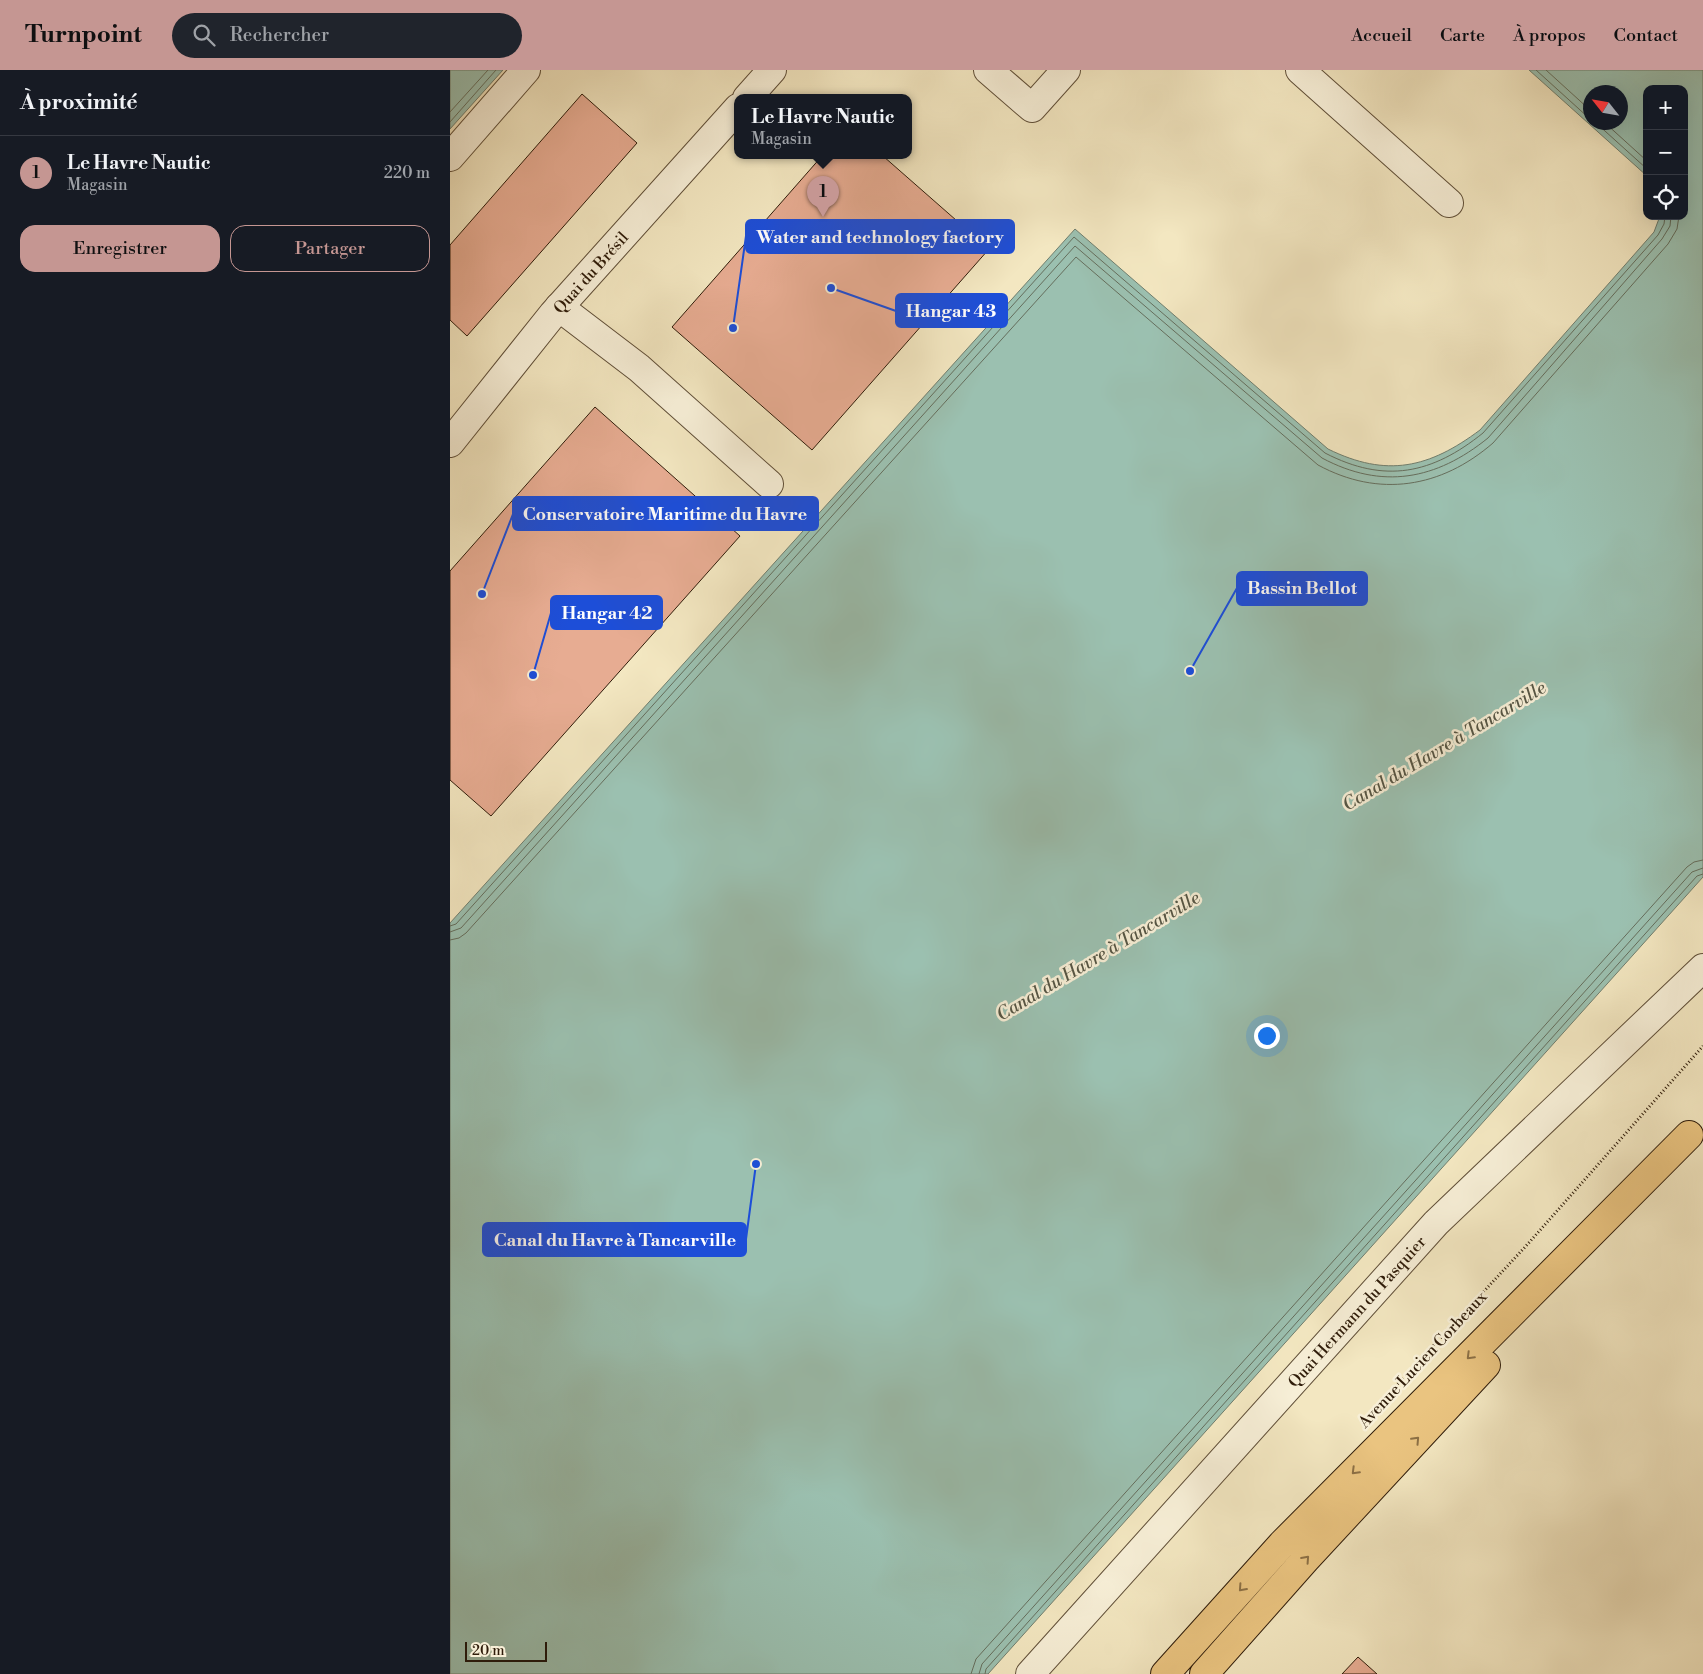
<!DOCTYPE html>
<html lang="fr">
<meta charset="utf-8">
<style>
body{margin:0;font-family:"Libre Bodoni",serif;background:#20242c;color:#f1f3f6}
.controls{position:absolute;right:15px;top:15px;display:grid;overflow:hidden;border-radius:10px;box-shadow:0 5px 20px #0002}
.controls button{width:45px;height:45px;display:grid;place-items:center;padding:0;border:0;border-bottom:1px solid #363941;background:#171b24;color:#f1f3f6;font:25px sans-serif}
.compass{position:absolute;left:1133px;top:15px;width:45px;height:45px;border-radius:50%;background:#171b24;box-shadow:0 5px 20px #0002;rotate:301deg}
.scale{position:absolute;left:15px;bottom:12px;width:82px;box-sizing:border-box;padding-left:5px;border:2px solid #2f1c0a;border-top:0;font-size:14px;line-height:18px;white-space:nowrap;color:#2f1c0a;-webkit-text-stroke:4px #f7efd7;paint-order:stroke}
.you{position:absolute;left:816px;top:965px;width:18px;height:18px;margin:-12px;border:4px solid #fff;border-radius:50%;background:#1a73e8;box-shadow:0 0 0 8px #1a73e833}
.badge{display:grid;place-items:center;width:32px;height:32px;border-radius:50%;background:#c59692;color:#111;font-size:16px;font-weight:700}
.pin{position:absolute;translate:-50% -41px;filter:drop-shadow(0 1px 2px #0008)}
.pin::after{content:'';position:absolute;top:26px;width:18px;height:15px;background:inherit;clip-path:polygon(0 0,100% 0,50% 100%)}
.popup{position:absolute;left:284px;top:24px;width:178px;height:65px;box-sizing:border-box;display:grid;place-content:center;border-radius:10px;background:#171b24;filter:drop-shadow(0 1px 4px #0005);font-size:16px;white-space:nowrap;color:#9ea1a6}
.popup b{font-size:19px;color:#f1f3f6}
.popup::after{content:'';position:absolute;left:50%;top:100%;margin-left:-10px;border:10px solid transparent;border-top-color:#171b24}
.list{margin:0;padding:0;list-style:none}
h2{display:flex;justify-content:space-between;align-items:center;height:65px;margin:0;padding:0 20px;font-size:21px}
h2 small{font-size:16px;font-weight:400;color:#9ea1a6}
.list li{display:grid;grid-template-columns:32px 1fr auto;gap:15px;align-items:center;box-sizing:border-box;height:75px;padding:0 20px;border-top:1px solid #363941}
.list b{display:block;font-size:19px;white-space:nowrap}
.list p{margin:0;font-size:16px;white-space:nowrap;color:#9ea1a6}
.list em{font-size:16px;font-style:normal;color:#9ea1a6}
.actions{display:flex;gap:10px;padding:15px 20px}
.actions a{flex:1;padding:11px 0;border:1px solid #c59692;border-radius:15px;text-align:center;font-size:18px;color:#c59692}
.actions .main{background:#c59692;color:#111}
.icon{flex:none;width:28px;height:28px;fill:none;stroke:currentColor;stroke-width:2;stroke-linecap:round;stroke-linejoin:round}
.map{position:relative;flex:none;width:1253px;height:1604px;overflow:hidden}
header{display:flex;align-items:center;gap:30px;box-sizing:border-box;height:70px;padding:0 25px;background:#c59692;color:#111}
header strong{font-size:24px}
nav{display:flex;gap:28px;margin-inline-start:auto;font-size:18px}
.search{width:350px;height:45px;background:#20242c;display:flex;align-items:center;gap:12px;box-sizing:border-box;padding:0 18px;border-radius:28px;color:#9ea1a6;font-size:19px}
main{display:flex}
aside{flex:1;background:#171b24}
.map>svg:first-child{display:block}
.water{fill:#9bc0b0;stroke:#707e6e;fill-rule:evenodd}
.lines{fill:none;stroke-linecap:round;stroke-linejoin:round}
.shore{stroke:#656e5d;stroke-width:1}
.building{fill:#e7ac92;stroke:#2f1c0a}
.minor-casing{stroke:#604f38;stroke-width:30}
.major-casing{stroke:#2f1c0a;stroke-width:30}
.path{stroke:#2f1c0a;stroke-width:3;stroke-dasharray:1 2.5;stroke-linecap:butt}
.minor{stroke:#f7efd7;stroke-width:28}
.major{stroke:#eac480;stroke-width:28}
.oneway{stroke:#8c7045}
.labels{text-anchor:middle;stroke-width:5;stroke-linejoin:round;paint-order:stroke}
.street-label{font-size:16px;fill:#2f1c0a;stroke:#f7efd7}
.water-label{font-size:18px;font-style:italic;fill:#554;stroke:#f7efd7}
.leader{fill:none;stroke:#1d4ed8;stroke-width:2}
.callout-dot{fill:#1d4ed8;stroke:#f7efd7;stroke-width:2}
.callout{fill:#1d4ed8;stroke:#1d4ed8;stroke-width:2}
.callout-label{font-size:18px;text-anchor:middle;font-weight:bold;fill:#fff}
</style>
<header>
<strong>Turnpoint</strong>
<div class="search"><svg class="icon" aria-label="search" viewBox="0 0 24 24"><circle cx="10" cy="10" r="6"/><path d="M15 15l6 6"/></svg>Rechercher</div>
<nav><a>Accueil</a><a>Carte</a><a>À propos</a><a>Contact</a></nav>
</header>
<main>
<aside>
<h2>À proximité<small></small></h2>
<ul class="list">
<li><span class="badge">1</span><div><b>Le Havre Nautic</b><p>Magasin</p></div><em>220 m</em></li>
</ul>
<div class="actions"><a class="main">Enregistrer</a><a>Partager</a></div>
</aside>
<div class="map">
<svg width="1253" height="1604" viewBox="0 0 1253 1604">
<rect width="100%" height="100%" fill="#f3e7c1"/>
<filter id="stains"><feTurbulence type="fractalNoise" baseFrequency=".004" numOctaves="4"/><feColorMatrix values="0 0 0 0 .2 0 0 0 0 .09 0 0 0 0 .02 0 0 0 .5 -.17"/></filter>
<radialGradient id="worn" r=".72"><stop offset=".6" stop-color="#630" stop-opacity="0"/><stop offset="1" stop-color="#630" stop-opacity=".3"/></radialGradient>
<!-- water -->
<path class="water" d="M0,0H53L0,59Z
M1079,0H1253V807L538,1604H0V853L625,159L878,379C937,408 979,398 1030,360L1204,162L1210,146H1234V19H1197V106ZM1140,22H1170V52H1140Z"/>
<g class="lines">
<!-- shore -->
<path class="shore" d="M1086,0L1140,49
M1096,0L1140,40
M0,42L38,0
M0,52L46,0
M1145,52L1197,99
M1154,52L1197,91
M0,856L6,854L624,167L875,383C935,414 982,404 1033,363L1208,165L1214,154L1215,146
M0,862L11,858L625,176L872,388C932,420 986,410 1038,368L1212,169L1220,156L1221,146
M0,870L9,868L16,863L626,187L868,395C929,428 991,418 1043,373L1218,174L1227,159L1229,146
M521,1604L526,1589L1237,797L1244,792L1253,790
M529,1604L532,1594L1242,802L1253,798
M535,1604L536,1599L1247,806L1253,804"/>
</g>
<!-- building -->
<path class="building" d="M132,24L187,73L17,266L0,250V175Z
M372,86H433L539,179L362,380L222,257Z
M145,337L290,466L41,746L0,710V501Z
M908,1587L927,1604H892Z"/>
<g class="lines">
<!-- minor casing -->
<g class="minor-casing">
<g id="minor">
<path d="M538,0L582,38L616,0"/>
<path d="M850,0L999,133"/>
<path d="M297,28L322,0"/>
<path d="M0,87L76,0"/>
<path d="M109,237L189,298L319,414"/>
<path id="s1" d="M0,373L103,244L288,38"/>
<path id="s2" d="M580,1604L986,1153L1253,898"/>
</g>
</g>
<!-- major casing -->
<g class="major-casing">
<path id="major" d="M715,1604L832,1474L1239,1065
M754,1604L856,1489L1036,1295"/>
</g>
<!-- path -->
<path class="path" d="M931,1332L1076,1176L1253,976"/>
<!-- minor -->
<use href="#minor" class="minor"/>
<!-- major -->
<use href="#major" class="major"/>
</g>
<!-- one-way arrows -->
<defs><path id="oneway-chevron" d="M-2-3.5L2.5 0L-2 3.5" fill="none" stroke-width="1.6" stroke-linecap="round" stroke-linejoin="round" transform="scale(1.25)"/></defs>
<g class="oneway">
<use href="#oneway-chevron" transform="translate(1020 1286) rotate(135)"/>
<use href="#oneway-chevron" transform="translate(966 1370) rotate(-47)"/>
<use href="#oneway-chevron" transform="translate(905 1401) rotate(135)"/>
<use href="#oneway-chevron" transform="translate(856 1489) rotate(-48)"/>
<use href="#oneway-chevron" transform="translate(792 1518) rotate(132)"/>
</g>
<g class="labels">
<!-- street labels -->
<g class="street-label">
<text dy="6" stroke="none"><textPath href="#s1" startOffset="221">Quai du Brésil</textPath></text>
<text dy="6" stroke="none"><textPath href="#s2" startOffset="488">Quai Hermann du Pasquier</textPath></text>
<text transform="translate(972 1289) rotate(-47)" y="6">Avenue Lucien Corbeaux</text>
</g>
<!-- water labels -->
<g class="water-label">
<text transform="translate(994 676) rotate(-31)" y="6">Canal du Havre à Tancarville</text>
<text transform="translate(648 886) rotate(-31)" y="6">Canal du Havre à Tancarville</text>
</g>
</g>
<!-- callouts -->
<path class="leader" d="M283 258L296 166M381 218L446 241M32 524L63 444M740 601L787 518M83 605L101 543M306 1094L296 1169"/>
<g class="callout-dot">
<circle cx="283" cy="258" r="5"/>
<circle cx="381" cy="218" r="5"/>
<circle cx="32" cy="524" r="5"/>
<circle cx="740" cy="601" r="5"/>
<circle cx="83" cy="605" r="5"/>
<circle cx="306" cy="1094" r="5"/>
</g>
<g class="callout">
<rect x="296" y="150" width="268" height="33" rx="5"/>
<rect x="446" y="224" width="111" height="33" rx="5"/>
<rect x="63" y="427" width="305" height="33" rx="5"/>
<rect x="787" y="502" width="130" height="33" rx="5"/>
<rect x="101" y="526" width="111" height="33" rx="5"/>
<rect x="33" y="1153" width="263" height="33" rx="5"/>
</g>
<g class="callout-label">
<text x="430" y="173">Water and technology factory</text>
<text x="501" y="247">Hangar 43</text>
<text x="215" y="450">Conservatoire Maritime du Havre</text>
<text x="852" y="524">Bassin Bellot</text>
<text x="157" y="549">Hangar 42</text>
<text x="165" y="1176">Canal du Havre à Tancarville</text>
</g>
<rect width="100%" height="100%" filter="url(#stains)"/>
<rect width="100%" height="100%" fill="url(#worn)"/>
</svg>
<div class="controls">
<button>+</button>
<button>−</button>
<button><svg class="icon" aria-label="locate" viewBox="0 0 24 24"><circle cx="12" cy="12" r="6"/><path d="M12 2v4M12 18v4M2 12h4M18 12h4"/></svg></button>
</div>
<svg class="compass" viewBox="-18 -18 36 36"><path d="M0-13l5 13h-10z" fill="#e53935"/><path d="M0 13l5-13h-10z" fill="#9ea1a6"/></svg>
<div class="scale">20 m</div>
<div class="you"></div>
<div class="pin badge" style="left:373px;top:147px">1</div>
<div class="popup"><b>Le Havre Nautic</b>Magasin</div>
</div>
</main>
